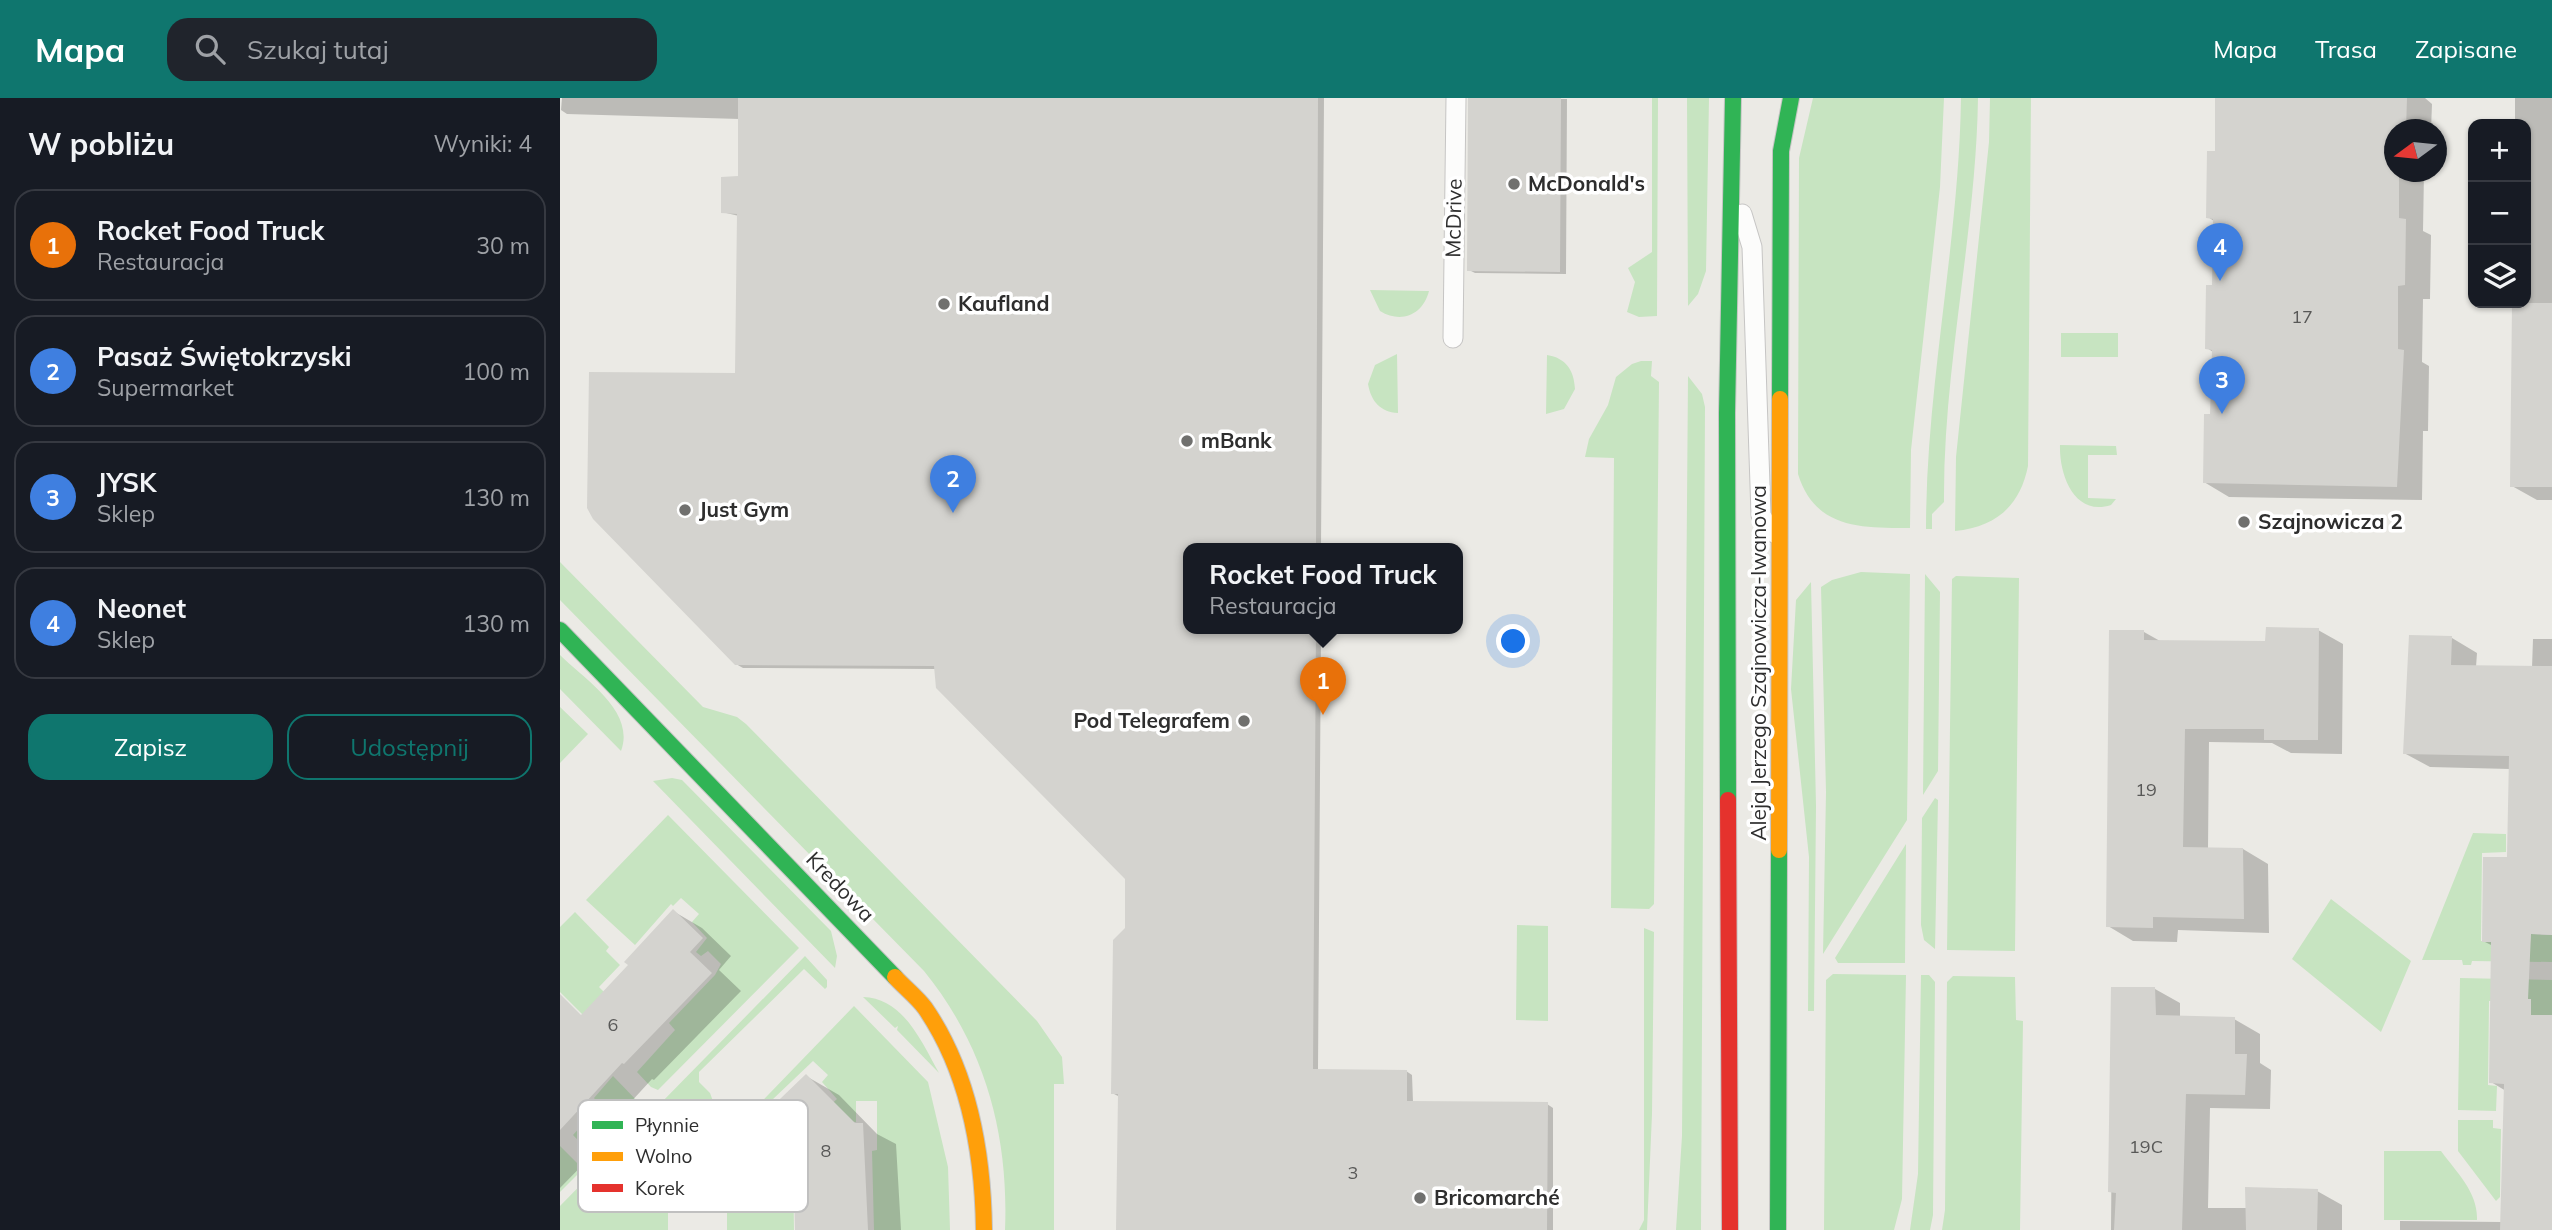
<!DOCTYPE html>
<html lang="pl">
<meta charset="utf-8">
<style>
body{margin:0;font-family:Mulish,sans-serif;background:#20242c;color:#f1f3f6}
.controls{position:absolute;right:21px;top:21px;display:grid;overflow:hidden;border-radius:14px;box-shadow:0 2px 5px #0004}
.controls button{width:63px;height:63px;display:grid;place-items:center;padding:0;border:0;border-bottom:2px solid #363941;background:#171b24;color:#f1f3f6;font:35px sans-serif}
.compass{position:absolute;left:1824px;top:21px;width:63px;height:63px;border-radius:50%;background:#171b24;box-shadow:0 2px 5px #0004;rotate:255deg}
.you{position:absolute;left:954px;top:544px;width:24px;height:24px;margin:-18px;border:5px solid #fff;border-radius:50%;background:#1a73e8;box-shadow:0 0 0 10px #1a73e833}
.badge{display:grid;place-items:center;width:46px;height:46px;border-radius:50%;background:#0f766e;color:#fff;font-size:23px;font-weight:700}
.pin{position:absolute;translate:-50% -58px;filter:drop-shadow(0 2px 4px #0008)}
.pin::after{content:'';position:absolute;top:37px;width:24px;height:21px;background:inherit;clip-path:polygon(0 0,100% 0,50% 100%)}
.popup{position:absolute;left:623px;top:445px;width:280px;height:91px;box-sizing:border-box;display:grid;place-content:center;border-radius:14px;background:#171b24;filter:drop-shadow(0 2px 5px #0005);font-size:23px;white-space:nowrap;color:#9ea1a6}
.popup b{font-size:26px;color:#f1f3f6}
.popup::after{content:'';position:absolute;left:50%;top:100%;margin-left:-14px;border:14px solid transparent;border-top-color:#171b24}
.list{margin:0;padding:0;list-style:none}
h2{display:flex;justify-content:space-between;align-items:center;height:91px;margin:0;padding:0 28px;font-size:30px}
h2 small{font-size:23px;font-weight:400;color:#9ea1a6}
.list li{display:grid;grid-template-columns:46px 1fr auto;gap:21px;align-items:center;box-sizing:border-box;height:112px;margin:0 14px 14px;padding:0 14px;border:2px solid #363941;border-radius:21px}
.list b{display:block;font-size:26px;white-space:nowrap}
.list p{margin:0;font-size:23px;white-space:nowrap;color:#9ea1a6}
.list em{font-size:23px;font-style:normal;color:#9ea1a6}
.actions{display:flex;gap:14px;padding:21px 28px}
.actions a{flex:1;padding:16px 0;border:2px solid #0f766e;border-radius:21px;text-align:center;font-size:24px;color:#0f766e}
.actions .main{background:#0f766e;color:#fff}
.icon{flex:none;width:38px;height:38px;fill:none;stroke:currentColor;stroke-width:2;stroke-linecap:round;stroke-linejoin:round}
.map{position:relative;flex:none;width:1992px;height:1132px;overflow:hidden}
header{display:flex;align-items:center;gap:42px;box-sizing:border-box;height:98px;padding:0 35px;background:#0f766e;color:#fff}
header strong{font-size:33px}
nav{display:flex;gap:38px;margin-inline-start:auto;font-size:24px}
.search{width:490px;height:63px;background:#20242c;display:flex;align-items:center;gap:18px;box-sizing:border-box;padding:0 24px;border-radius:21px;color:#9ea1a6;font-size:26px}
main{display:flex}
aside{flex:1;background:#171b24}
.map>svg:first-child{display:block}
.green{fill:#c7e4c1}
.shadow{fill:#0003}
.building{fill:#d4d3cf}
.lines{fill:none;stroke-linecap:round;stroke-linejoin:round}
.lane-casing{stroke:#c6c5c4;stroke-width:21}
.fast-casing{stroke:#c6c5c4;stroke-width:18}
.slow-casing{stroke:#c6c5c4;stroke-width:18}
.jam-casing{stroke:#c6c5c4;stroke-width:18}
.lane{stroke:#fcfcfb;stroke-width:19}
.fast{stroke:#30b455;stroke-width:16}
.slow{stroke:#ff9f0a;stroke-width:16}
.jam{stroke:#e5322d;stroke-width:16}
.poi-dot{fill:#70706e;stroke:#fff;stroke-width:2.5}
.labels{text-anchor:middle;stroke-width:7;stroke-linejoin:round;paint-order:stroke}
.number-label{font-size:18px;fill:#585857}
.poi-label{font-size:21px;font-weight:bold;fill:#2e2e2e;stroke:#fff;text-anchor:start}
.street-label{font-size:21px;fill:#2e2e2e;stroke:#fff}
.key{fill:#fff;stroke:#c0c0c0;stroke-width:2}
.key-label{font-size:19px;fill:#2e2e2e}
</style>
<header>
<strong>Mapa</strong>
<div class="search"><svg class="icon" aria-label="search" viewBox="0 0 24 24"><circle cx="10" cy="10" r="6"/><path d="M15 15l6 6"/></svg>Szukaj tutaj</div>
<nav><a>Mapa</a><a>Trasa</a><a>Zapisane</a></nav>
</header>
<main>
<aside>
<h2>W pobliżu<small>Wyniki: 4</small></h2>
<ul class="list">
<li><span class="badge" style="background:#e8710a">1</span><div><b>Rocket Food Truck</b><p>Restauracja</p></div><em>30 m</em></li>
<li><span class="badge" style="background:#3f7fe0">2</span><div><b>Pasaż Świętokrzyski</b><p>Supermarket</p></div><em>100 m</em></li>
<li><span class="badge" style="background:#3f7fe0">3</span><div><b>JYSK</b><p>Sklep</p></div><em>130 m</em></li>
<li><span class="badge" style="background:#3f7fe0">4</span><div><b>Neonet</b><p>Sklep</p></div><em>130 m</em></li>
</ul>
<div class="actions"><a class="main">Zapisz</a><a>Udostępnij</a></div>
</aside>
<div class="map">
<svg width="1992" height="1132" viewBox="0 0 1992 1132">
<rect width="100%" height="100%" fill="#ebeae5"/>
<!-- green -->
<path class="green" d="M1092,0H1098L1097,218L1079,219L1067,214L1075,184L1068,170L1092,154Z
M1127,0H1149L1146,173L1138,196L1128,208Z
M1253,0H1384L1380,89L1351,352L1350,430C1301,430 1255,431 1238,376L1239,60Z
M1401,0H1418C1416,135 1383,269 1384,404L1372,416V431H1366C1366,287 1399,144 1401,0Z
M1430,0H1471L1468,368C1460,408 1436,429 1395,433L1396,359L1429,44Z
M810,192L867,193H869C863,217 841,226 820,213Z
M1501,235H1558V259H1501Z
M837,256L838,315C820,314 811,303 808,286L815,267Z
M987,257C1006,260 1014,272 1015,291L1004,311L986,316Z
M1081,263H1092L1091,278L1099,284L1094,806L1089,811L1051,810L1054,360L1025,359L1029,341L1048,307L1056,279L1072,266Z
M1128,278L1142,296L1145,309L1141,1132H1116L1122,1038Z
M1500,347L1556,348L1557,357H1528V400L1556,401L1551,407C1514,419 1499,376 1500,347Z
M0,464L143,609L177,619L186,626L477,923L502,959L504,986H494V1132H445C449,1037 425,948 364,873L0,502Z
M1301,474L1350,476L1347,722L1263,856L1266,694L1261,489L1272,482Z
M1365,476L1380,494L1378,673L1363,697Z
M1396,478L1459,480L1455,853L1387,852L1392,481Z
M1251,484L1256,708L1254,913H1248L1249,759L1231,591L1236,502Z
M0,557C24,581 76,613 61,653L0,591Z
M0,609L28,636L0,665Z
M112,680L122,682L271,833L277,858L275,870L93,683Z
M1375,700L1378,702L1375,851L1364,842L1361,827L1362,720Z
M108,717L239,850L98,992L91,989L77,974L115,932L109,925L155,877L161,866L148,853L141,858L136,854L147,840L132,824L139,816L121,800L113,808L111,806L75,847L26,802Z
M1913,735L1946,736V754L1922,755L1921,843L1970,845L1971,836L1992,837V864L1912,863L1911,867H1903L1902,862H1862Z
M1346,746L1345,865H1278L1275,860Z
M1771,801L1851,863L1821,934L1732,861Z
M15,814L49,849L46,853L60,867L39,889L45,895L23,917L0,894V829Z
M957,827L988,828V923L956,922Z
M1084,830L1094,834L1092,1016L1087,1132H1079L1084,1122Z
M245,858L267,882V889L265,891L244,871L139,974V984L150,995L154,1006L144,1025L101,1027V1065L136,1064L108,1074V1132H0V1108Z
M1273,876L1346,877L1342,1101L1334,1132H1264L1266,882Z
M1361,877H1369L1375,884L1373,1117L1370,1132H1350L1358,1076Z
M1393,878L1455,879L1456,922L1463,923L1460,1132H1382L1385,1112L1387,884Z
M1900,880L1992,882V917H1971V901L1929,903L1928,987L1937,988L1936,1013L1898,1012Z
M303,899C344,900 362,945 379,975L337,932L338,928L335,930Z
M294,908L368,984L388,1069L390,1132H314L312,1053L317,1052V1003H296V1024L280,1023L267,1010L277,1001L262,984L268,977L253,963L192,1021L225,1055L167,1080L170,1051L183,1023Z
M53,978L82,1008L33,1058L13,1037L40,1007L34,1000Z
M1898,1022H1933V1030L1941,1031L1940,1099L1936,1103L1898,1053Z
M0,1048L23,1071L0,1094Z
M1824,1053H1881C1897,1075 1918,1094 1917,1122H1824Z
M233,1068L234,1132H167V1093Z"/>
<!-- shadow -->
<path class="shadow" d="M2,0H764L761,451H628V531H761L758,972L846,973L852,977L853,1004L987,1006L993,1010V1132H558L560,999L552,995L567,831V780L376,571L183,570L176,566L179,118L162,114L180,80V21L7,16L1,12Z
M910,0L1007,1L1006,176L915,175L909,172Z
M1657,0H1865L1872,6L1871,32H1834V74H1864L1863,133L1871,137L1870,201H1863L1862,264L1869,268L1868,333H1863L1862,402L1669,399L1644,384L1652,318L1653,254L1647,250L1654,189V123L1648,119L1656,55Z
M1955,0H1992V402H1977L1952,388L1953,205H1966V26H1955Z
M1758,532L1783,546L1782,656L1731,655L1712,645L1649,644L1648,751H1683L1708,766L1709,835L1618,832L1617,844L1573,843L1548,828L1584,534L1600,543L1707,545Z
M1892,540L1917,555L1916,569L1972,570L1973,541H1992V1132H1840V1123L1942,1124L1946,993L1931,984L1933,848L1923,843L1949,761L1950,671L1870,669L1844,655Z
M113,813L142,830L171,858L159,872L181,893L94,982L92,981L45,1032L51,1038L0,1090V941L70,867Z
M1553,891H1595L1620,905V920L1674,921L1700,936V965L1711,972L1710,1011L1650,1010L1648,1110H1687L1757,1093L1782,1107V1132H1551Z
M246,978L279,997L317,1036L336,1046L341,1132H237Z"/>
<!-- building -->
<path class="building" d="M178,0H758L756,451H628V531H756L753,971L847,972V1003L988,1004L987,1132H556L558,996H551L553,842L565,830V781L376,590L374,568L175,567L33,421L27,410L29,274L175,275L177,116L161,115V79L178,78Z
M908,0H1001L1000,174L907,173Z
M1655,0H1847L1846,32H1835V74H1839V120L1846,121L1845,187L1838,188V251L1844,252L1837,389L1643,385L1644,316H1650L1652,252L1645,251L1646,187H1652L1653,121L1646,120L1647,53H1655Z
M1952,205H1992V389H1950Z
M1706,529L1759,530L1758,642H1704V631H1625L1623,749L1683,750L1684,821L1593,819V830L1546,829L1549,532H1584V542L1705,543Z
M1849,537L1892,538L1891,567L1992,568V837L1971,836L1968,901H1971V917H1992V1132H1940L1944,986L1929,985L1931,844H1922L1923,759H1947L1949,658L1843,656Z
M113,811L143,840L130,854L152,875L64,966L62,965L0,1032V896L21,917L68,867L64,864Z
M1551,889H1595L1596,917L1675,919V956H1687L1685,997L1626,996L1622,1132H1554L1556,1095L1548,1094Z
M246,976L295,1025H303L308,1132H235L234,1089L213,1037L198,1022Z
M1685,1089L1758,1091L1757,1132H1686Z"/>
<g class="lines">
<!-- lane casing -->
<g class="lane-casing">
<path id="lane" d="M1182,116L1192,149L1201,417L1208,430L1216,436
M893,240L896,0"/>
</g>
<!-- fast casing -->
<g class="fast-casing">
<path id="fast" d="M1220,301L1221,53L1231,0
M0,532L335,879
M1168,702L1167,315L1173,0
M1218,1132L1219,752"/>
</g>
<!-- slow casing -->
<g class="slow-casing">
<path id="slow" d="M1219,752L1220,301
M335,879C344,889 357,899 365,910C409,974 423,1056 424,1132"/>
</g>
<!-- jam casing -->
<g class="jam-casing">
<path id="jam" d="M1168,702L1170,1132"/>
</g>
<!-- lane -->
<use href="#lane" class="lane"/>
<!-- fast -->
<use href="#fast" class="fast"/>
<!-- slow -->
<use href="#slow" class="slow"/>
<!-- jam -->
<use href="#jam" class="jam"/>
</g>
<!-- markers -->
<g class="poi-dot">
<circle cx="954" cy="86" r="7"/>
<circle cx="384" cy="206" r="7"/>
<circle cx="627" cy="343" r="7"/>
<circle cx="125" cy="412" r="7"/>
<circle cx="1684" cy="424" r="7"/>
<circle cx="684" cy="623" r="7"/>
<circle cx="860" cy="1100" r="7"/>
</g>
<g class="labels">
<!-- number labels -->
<g class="number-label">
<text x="1742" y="225">17</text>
<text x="1586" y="698">19</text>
<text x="53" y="933">6</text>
<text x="1586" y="1055">19C</text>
<text x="266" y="1059">8</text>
<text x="793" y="1081">3</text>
</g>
<!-- poi labels -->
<g class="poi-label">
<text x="968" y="93">McDonald's</text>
<text x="398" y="213">Kaufland</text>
<text x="641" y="350">mBank</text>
<text x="139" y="419">Just Gym</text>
<text x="1698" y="431">Szajnowicza 2</text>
<text x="670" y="630" text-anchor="end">Pod Telegrafem</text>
<text x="874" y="1107">Bricomarché</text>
</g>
<!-- street labels -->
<g class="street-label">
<text transform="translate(894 120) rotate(-89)" y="7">McDrive</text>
<text transform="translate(1199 565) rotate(-90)" y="7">Aleja Jerzego Szajnowicza-Iwanowa</text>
<text transform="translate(280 789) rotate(46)" y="7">Kredowa</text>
</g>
</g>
<!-- legend -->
<rect x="18" y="1002" width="230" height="112" rx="10" class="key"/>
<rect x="32" y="1023" width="31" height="8" fill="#30b455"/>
<rect x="32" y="1054" width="31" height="9" fill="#ff9f0a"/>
<rect x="32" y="1086" width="31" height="8" fill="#e5322d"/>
<g class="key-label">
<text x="75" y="1034">Płynnie</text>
<text x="75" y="1065">Wolno</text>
<text x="75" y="1097">Korek</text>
</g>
</svg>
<div class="controls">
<button>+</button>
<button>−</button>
<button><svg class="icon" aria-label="layers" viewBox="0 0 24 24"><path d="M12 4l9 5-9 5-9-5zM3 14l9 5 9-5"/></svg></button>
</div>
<svg class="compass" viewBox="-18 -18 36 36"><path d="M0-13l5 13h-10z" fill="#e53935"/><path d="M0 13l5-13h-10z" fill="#9ea1a6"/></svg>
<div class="you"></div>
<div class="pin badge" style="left:763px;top:617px;background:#e8710a">1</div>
<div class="popup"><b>Rocket Food Truck</b>Restauracja</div>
<div class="pin badge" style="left:393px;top:415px;background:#3f7fe0">2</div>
<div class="pin badge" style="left:1662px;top:316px;background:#3f7fe0">3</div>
<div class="pin badge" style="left:1660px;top:183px;background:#3f7fe0">4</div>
</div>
</main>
